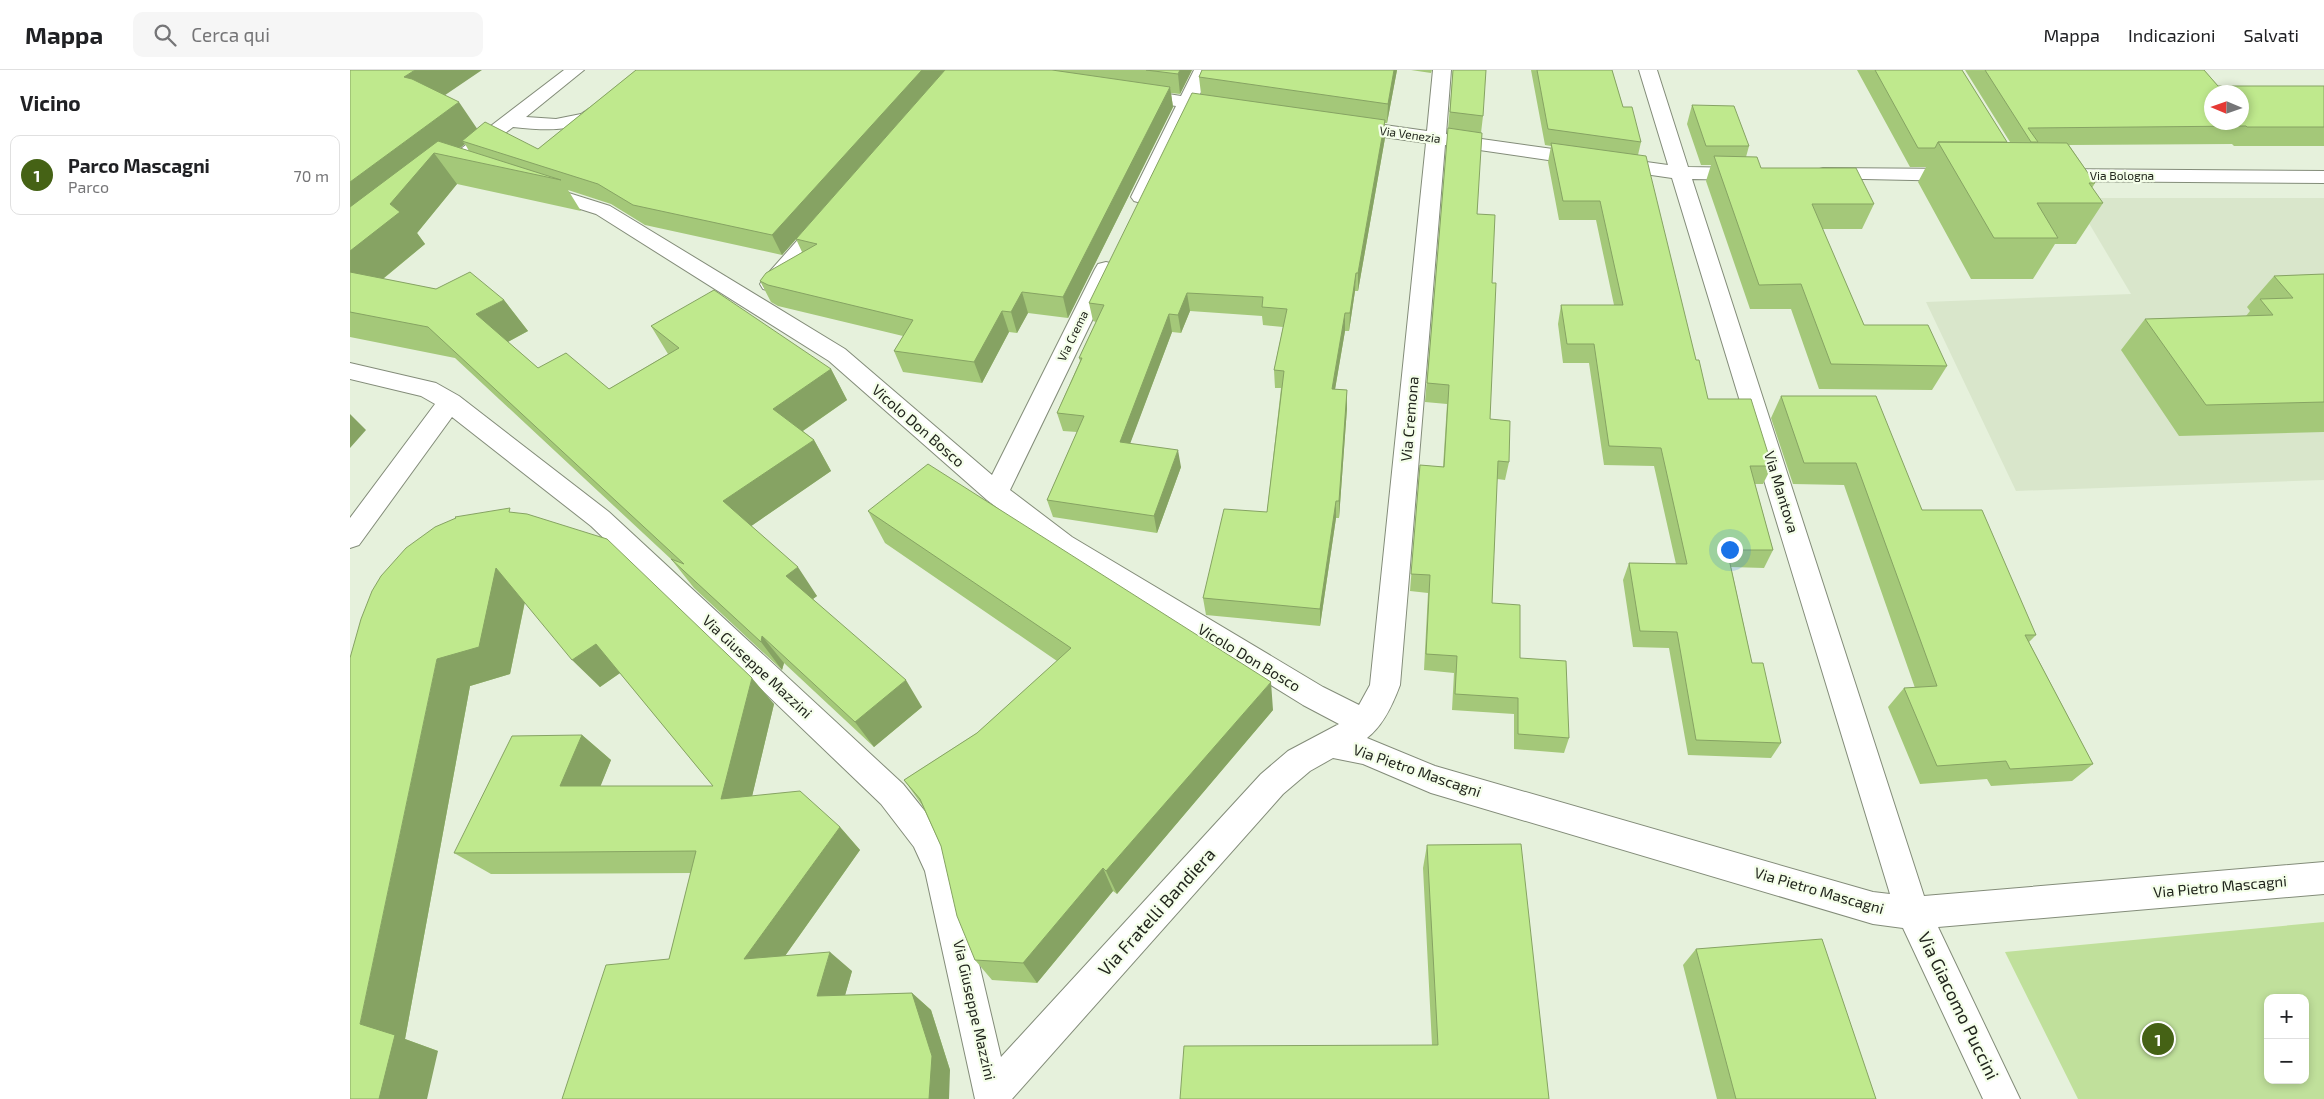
<!DOCTYPE html>
<html lang="it">
<meta charset="utf-8">
<style>
body{margin:0;font-family:"Exo 2",sans-serif;background:#f6f6f6;color:#202124}
.controls{position:absolute;right:15px;bottom:15px;display:grid;overflow:hidden;border-radius:10px;box-shadow:0 2px 8px #0003}
.controls button{width:45px;height:45px;display:grid;place-items:center;padding:0;border:0;border-bottom:1px solid #e0e0e0;background:#fff;color:#202124;font:25px sans-serif}
.compass{position:absolute;left:1854px;top:15px;width:45px;height:45px;border-radius:50%;background:#fff;box-shadow:0 2px 8px #0003;rotate:272deg}
.you{position:absolute;left:1379px;top:479px;width:18px;height:18px;margin:-12px;border:4px solid #fff;border-radius:50%;background:#1a73e8;box-shadow:0 0 0 8px #1a73e833}
.badge{display:grid;place-items:center;width:32px;height:32px;border-radius:50%;background:#456215;color:#fff;font-size:16px;font-weight:700}
.pin{position:absolute;translate:-50% -50%;border:2px solid #fff;box-shadow:0 1px 5px #0006}
.list{margin:0;padding:0;list-style:none}
h2{display:flex;justify-content:space-between;align-items:center;height:65px;margin:0;padding:0 20px;font-size:21px}
h2 small{font-size:16px;font-weight:400;color:#757577}
.list li{display:grid;grid-template-columns:32px 1fr auto;gap:15px;align-items:center;box-sizing:border-box;height:80px;margin:0 10px 10px;padding:0 10px;border:1px solid #e0e0e0;border-radius:10px}
.list b{display:block;font-size:19px;white-space:nowrap}
.list p{margin:0;font-size:16px;white-space:nowrap;color:#757577}
.list em{font-size:16px;font-style:normal;color:#757577}
.icon{flex:none;width:28px;height:28px;fill:none;stroke:currentColor;stroke-width:2;stroke-linecap:round;stroke-linejoin:round}
.map{position:relative;flex:none;width:1974px;height:1029px;overflow:hidden}
header{display:flex;align-items:center;gap:30px;box-sizing:border-box;height:70px;padding:0 25px;background:#fff;border-bottom:1px solid #e0e0e0}
header strong{font-size:24px}
nav{display:flex;gap:28px;margin-inline-start:auto;font-size:18px}
.search{width:350px;height:45px;background:#f6f6f6;display:flex;align-items:center;gap:12px;box-sizing:border-box;padding:0 18px;border-radius:10px;color:#757577;font-size:19px}
main{display:flex}
aside{flex:1;background:#fff}
.map>svg:first-child{display:block}
.built{fill:#d9e6cb}
.green{fill:#c0e09b;fill-rule:evenodd}
.lines{fill:none;stroke-linecap:round;stroke-linejoin:round}
.minor-casing{stroke:#838c79;stroke-width:2}
.minor{fill:#fff;fill-rule:evenodd}
.wall{fill:#a4c879;fill-rule:evenodd}
.shaded-wall{fill:#86a363}
.building{fill:#bfe98d;stroke:#86a363;fill-rule:evenodd}
.labels{text-anchor:middle;stroke-width:4.5;stroke-linejoin:round;paint-order:stroke}
.far-street-label{font-size:12px;fill:#22261e;stroke:#f4fee9}
.street-label{font-size:15px;fill:#22261e;stroke:#f4fee9}
.near-street-label{font-size:18px;fill:#22261e;stroke:#f4fee9}
</style>
<header>
<strong>Mappa</strong>
<div class="search"><svg class="icon" aria-label="search" viewBox="0 0 24 24"><circle cx="10" cy="10" r="6"/><path d="M15 15l6 6"/></svg>Cerca qui</div>
<nav><a>Mappa</a><a>Indicazioni</a><a>Salvati</a></nav>
</header>
<main>
<aside>
<h2>Vicino<small></small></h2>
<ul class="list">
<li><span class="badge">1</span><div><b>Parco Mascagni</b><p>Parco</p></div><em>70 m</em></li>
</ul>
</aside>
<div class="map">
<svg width="1974" height="1029" viewBox="0 0 1974 1029">
<rect width="100%" height="100%" fill="#e6f1dc"/>
<!-- built -->
<path class="built" d="M1724,128H1974V410L1666,421L1576,232L1781,224Z"/>
<!-- green -->
<path class="green" d="M1974,852V1029H1728L1655,882ZM1918,928H1955V1010H1918Z"/>
<g class="lines">
<!-- minor casing -->
<g class="minor-casing">
<path id="minor" d="M214,0H234L176,47L206,49L231,44L258,26L289,0H309C303,9 292,16 284,23C241,59 218,63 163,57L126,86L119,88L112,86L109,82L112,78Z
M844,0H862L848,28L882,34L884,38L882,42L875,44L843,39L801,127L798,131L791,133L784,131L781,127L826,36L779,29L777,25L779,21L786,19L831,26Z
M1083,0H1101L1096,64L1318,95L1289,0H1307L1338,97L1395,98L1402,100L1405,104L1402,108L1395,110L1342,109L1574,826L1974,792V824L1588,857L1670,1029H1633L1553,858L1523,854L1081,723L1013,694L983,688L960,701L933,724L662,1029H625L575,801L564,777L531,734L241,456L102,347L9,475L0,478V448L85,334L71,326L0,309V293L86,313L109,326L259,442L553,714L586,755L607,800L651,987L911,704L938,681L989,654L953,635L704,481L637,430L479,291L246,144L183,124L180,120L183,116L190,114L260,136L495,279L642,405L745,199L748,194L756,192L764,194L767,199L660,420L722,467L973,617L1009,635L1020,615L1076,73L999,62L992,60L989,56L992,52L999,50L1077,61ZM1095,75L1322,108L1540,824L1523,822L1085,696L1017,668C1033,656 1043,634 1050,615Z
M1473,98L1610,99L1617,101L1620,105L1617,109L1610,111L1466,108L1463,104L1466,100Z
M1703,99L1974,101V113L1703,111L1696,109L1693,105L1696,101Z
M475,146L482,147L485,152L482,157L429,219L421,221L413,219L410,214L413,209L468,147Z"/>
</g>
<!-- minor -->
<use href="#minor" class="minor"/>
</g>
<!-- wall -->
<path class="wall" d="M0,0L95,25L127,59L188,79L286,0H842L830,24L821,23L823,37L718,248L678,243L667,263L659,262L632,313L553,302L544,281L553,266L428,236L421,232L410,211L452,182L446,169L523,82L432,185L295,155L261,134L218,120L231,141L107,114L67,163L75,174L33,209L86,219L154,230L178,261L158,272L188,298L259,319L318,284L301,256L481,299L497,330L453,361L464,370L481,401L401,456L467,526L463,529L572,637L524,677L434,593L432,600L344,518L321,489L322,490L105,288L0,267ZM115,74L119,81L110,78Z
M852,0H1047L1037,53H1035V68L1008,221H1005L999,261H995L985,319L997,320V338L989,448H986L970,556L856,545L853,528L917,442L931,318H925L924,300L933,257L913,255L912,246L840,241L831,263L822,262L780,373L831,397L807,463L703,447L697,430L727,362L713,361L707,343L730,291L729,288L746,252L743,251L739,233L851,24L849,7Z
M1061,0H1082L1081,3Z
M1103,0L1133,46L1131,63L1127,144L1142,213L1140,349L1159,392L1155,410L1147,409L1142,533L1170,588L1219,668L1214,683L1164,679V644L1102,640L1104,603L1074,600L1078,523L1060,521L1070,395L1093,397L1097,334L1075,332Z
M1181,0H1262L1273,37L1291,72L1288,85L1346,290L1358,329L1422,396L1413,414H1405L1423,480L1414,498L1381,497L1402,593L1431,673L1421,688L1338,685L1319,578L1283,577L1273,510L1279,493L1326,494L1304,396L1254,395L1239,293H1213L1208,254L1211,235H1264L1246,150H1209L1198,92L1201,76L1195,75Z
M1507,0H1612L1657,72H1660L1615,0H1854L1868,16H1974V76H1884L1882,74L1719,75L1745,113L1742,118L1753,133L1726,174H1705L1683,209H1621L1568,112L1576,97H1560Z
M1342,35L1399,76L1396,87L1411,98L1524,134L1512,159H1472L1514,255L1597,296L1582,320L1469,319L1441,239H1400L1356,111L1361,95H1351L1337,54Z
M1974,204V362L1829,366L1771,280L1795,249L1896,246L1900,241L1897,237L1924,206Z
M1431,326L1572,440L1686,565L1679,572L1743,694L1722,711L1641,716L1637,709L1570,714L1538,637L1554,618H1565L1494,415L1443,414L1421,348Z
M518,441L923,640L767,824L763,821L687,913L642,910L625,890L591,776L572,735L554,710L627,663L707,591L535,473Z
M164,442L424,634L402,726L490,757L510,780L435,886L502,901L495,925L562,923L581,940L600,1000L319,889L341,803L141,804L104,783L232,665L261,690L250,716H363L270,603L250,617L175,532L160,604L120,616L55,969L88,981L0,1029Z
M1077,775L1199,1029L1082,975L1073,798Z
M1346,879L1526,1029H1367L1333,895Z"/>
<!-- shaded-wall -->
<path class="shaded-wall" d="M65,0H132L76,38L54,7Z
M572,0H595L432,185L422,165Z
M830,0H842L830,24L828,4Z
M1044,0H1047L1037,53L1038,34Z
M820,17L823,37L718,248L713,227Z
M109,32L130,63L112,71L115,74L99,86L84,83L107,114L67,163L75,174L7,230L0,222V112Z
M1035,50V68L1008,221V203Z
M1006,203L1005,221L999,261L1000,243Z
M672,222L678,243L667,263L661,242Z
M837,223L840,241L831,263L828,245Z
M154,230L178,261L152,275L126,244Z
M652,241L659,262L632,313L624,292Z
M995,243V261L982,337V319Z
M819,244L822,262L774,390L770,372Z
M481,299L497,330L441,369L423,339Z
M997,320V338L989,448V431Z
M0,344L16,360L0,378Z
M464,370L481,401L394,461L373,431Z
M828,380L831,397L807,463L804,446Z
M986,431V448L970,556V539Z
M448,497L467,526L456,534L436,506Z
M146,498L176,526L160,604L120,616L55,969L88,981L77,1029H29L10,954L87,589Z
M412,566L434,593L432,600L411,572Z
M246,574L273,601L250,617L222,590Z
M402,608L424,634L396,752L371,729Z
M556,610L572,637L524,677L505,652Z
M921,612L923,640L767,824L756,801Z
M232,665L261,690L241,740L210,716Z
M490,757L510,780L420,907L394,889Z
M753,798L763,821L687,913L673,893Z
M480,882L502,901L490,943L467,926Z
M562,923L581,940L600,1000L599,1029H579Z"/>
<!-- building -->
<path class="building" d="M0,0H65L54,7L62,9L109,32L0,112Z
M286,0H572L422,165L283,135L248,114L112,71L135,52L188,79Z
M595,0H702L820,17L713,227L672,222L661,242L652,241L624,292L544,281L563,250L418,215L410,211L416,203L467,174L446,169Z
M796,0H830L828,4Z
M852,0H1044L1038,34L849,7Z
M1103,0H1136L1133,46L1100,42Z
M1187,0H1262L1273,37H1282L1291,72L1198,59Z
M1525,0H1612L1657,72H1588L1585,78H1568Z
M1635,0H1854L1868,16H1974V57H1897L1896,56L1678,58L1688,72H1681ZM1862,22H1892V52H1862Z
M842,23L1035,50L1008,203H1006L1000,243H995L982,319L997,320L989,431H986L970,539L853,528L874,439L917,442L934,301L924,300L937,239L912,237L913,227L837,223L828,245L819,244L770,372L828,380L804,446L697,430L734,346L707,343L732,288H729L754,235L739,233Z
M1342,35L1384,36L1399,76H1356Z
M1098,58L1132,63L1127,144L1145,145L1142,213H1146L1140,349L1160,351L1159,392L1148,391L1142,533L1170,535V588L1216,591L1219,668L1168,664V628L1105,624L1107,586L1076,584L1080,505L1061,504L1070,395L1094,397L1099,315L1077,313Z
M88,71L211,110L84,83L40,134L50,142L0,181V137Z
M1588,72L1717,73L1745,113H1739L1753,133H1687L1708,168H1644Z
M1201,73L1296,86L1346,290H1349L1358,329H1401L1422,396H1400L1423,480H1377L1402,593H1413L1431,673L1346,670L1327,562L1290,561L1279,493L1337,494L1311,378L1259,376L1244,274H1217L1211,235H1273L1250,131H1213Z
M1364,86L1407,87L1411,98H1506L1524,134H1462L1514,255H1578L1597,296L1481,294L1451,214L1409,215Z
M0,202L86,219L120,202L154,230L126,244L188,298L216,283L259,319L329,278L301,256L364,220L481,299L423,339L464,370L373,431L448,497L436,506L556,610L505,652L412,566L411,572L321,489L334,494L78,257L0,242Z
M1974,204V332L1856,335L1795,249L1923,245L1910,229L1943,228L1924,206Z
M1431,326H1526L1572,440H1632L1686,565H1675L1743,694L1660,699L1656,691L1587,696L1554,618L1587,616L1506,393H1454Z
M578,394L921,612L756,801L753,798L673,893L625,890L607,846L591,776L570,729L554,710L627,663L721,578L518,441Z
M160,438L159,442L177,444L257,469L402,608L371,729L450,721L490,757L394,889L480,882L467,926L562,923L582,986L579,1029H212L256,895L319,889L346,781L104,783L162,666L232,665L210,716H363L246,574L222,590L146,498L129,577L87,589L10,954L45,965L29,1029H0V588L11,549L22,521L31,506L56,478L85,457L106,448L105,447Z
M1171,774L1199,1029H830L834,976L1088,975L1077,775Z
M1472,869L1526,1029H1386L1346,879Z"/>
<g class="labels">
<!-- far-street labels -->
<g class="far-street-label">
<text transform="translate(1060 65) rotate(8)" y="4">Via Venezia</text>
<text x="1772" y="110">Via Bologna</text>
<text transform="translate(723 266) rotate(-64)" y="4">Via Crema</text>
</g>
<!-- street labels -->
<g class="street-label">
<text transform="translate(1060 349) rotate(-85)" y="5">Via Cremona</text>
<text transform="translate(568 356) rotate(41)" y="5">Vicolo Don Bosco</text>
<text transform="translate(1431 422) rotate(73)" y="5">Via Mantova</text>
<text transform="translate(899 588) rotate(31)" y="5">Vicolo Don Bosco</text>
<text transform="translate(407 597) rotate(43)" y="5">Via Giuseppe Mazzini</text>
<text transform="translate(1067 701) rotate(19)" y="5">Via Pietro Mascagni</text>
<text transform="translate(1870 817) rotate(-5)" y="5">Via Pietro Mascagni</text>
<text transform="translate(1469 821) rotate(16)" y="5">Via Pietro Mascagni</text>
<text transform="translate(624 940) rotate(77)" y="5">Via Giuseppe Mazzini</text>
</g>
<!-- near-street labels -->
<g class="near-street-label">
<text transform="translate(807 842) rotate(-48)" y="6">Via Fratelli Bandiera</text>
<text transform="translate(1608 936) rotate(64)" y="6">Via Giacomo Puccini</text>
</g>
</g>
</svg>
<div class="controls">
<button>+</button>
<button>−</button>
</div>
<svg class="compass" viewBox="-18 -18 36 36"><path d="M0-13l5 13h-10z" fill="#e53935"/><path d="M0 13l5-13h-10z" fill="#757577"/></svg>
<div class="you"></div>
<div class="pin badge" style="left:1808px;top:969px">1</div>
</div>
</main>
